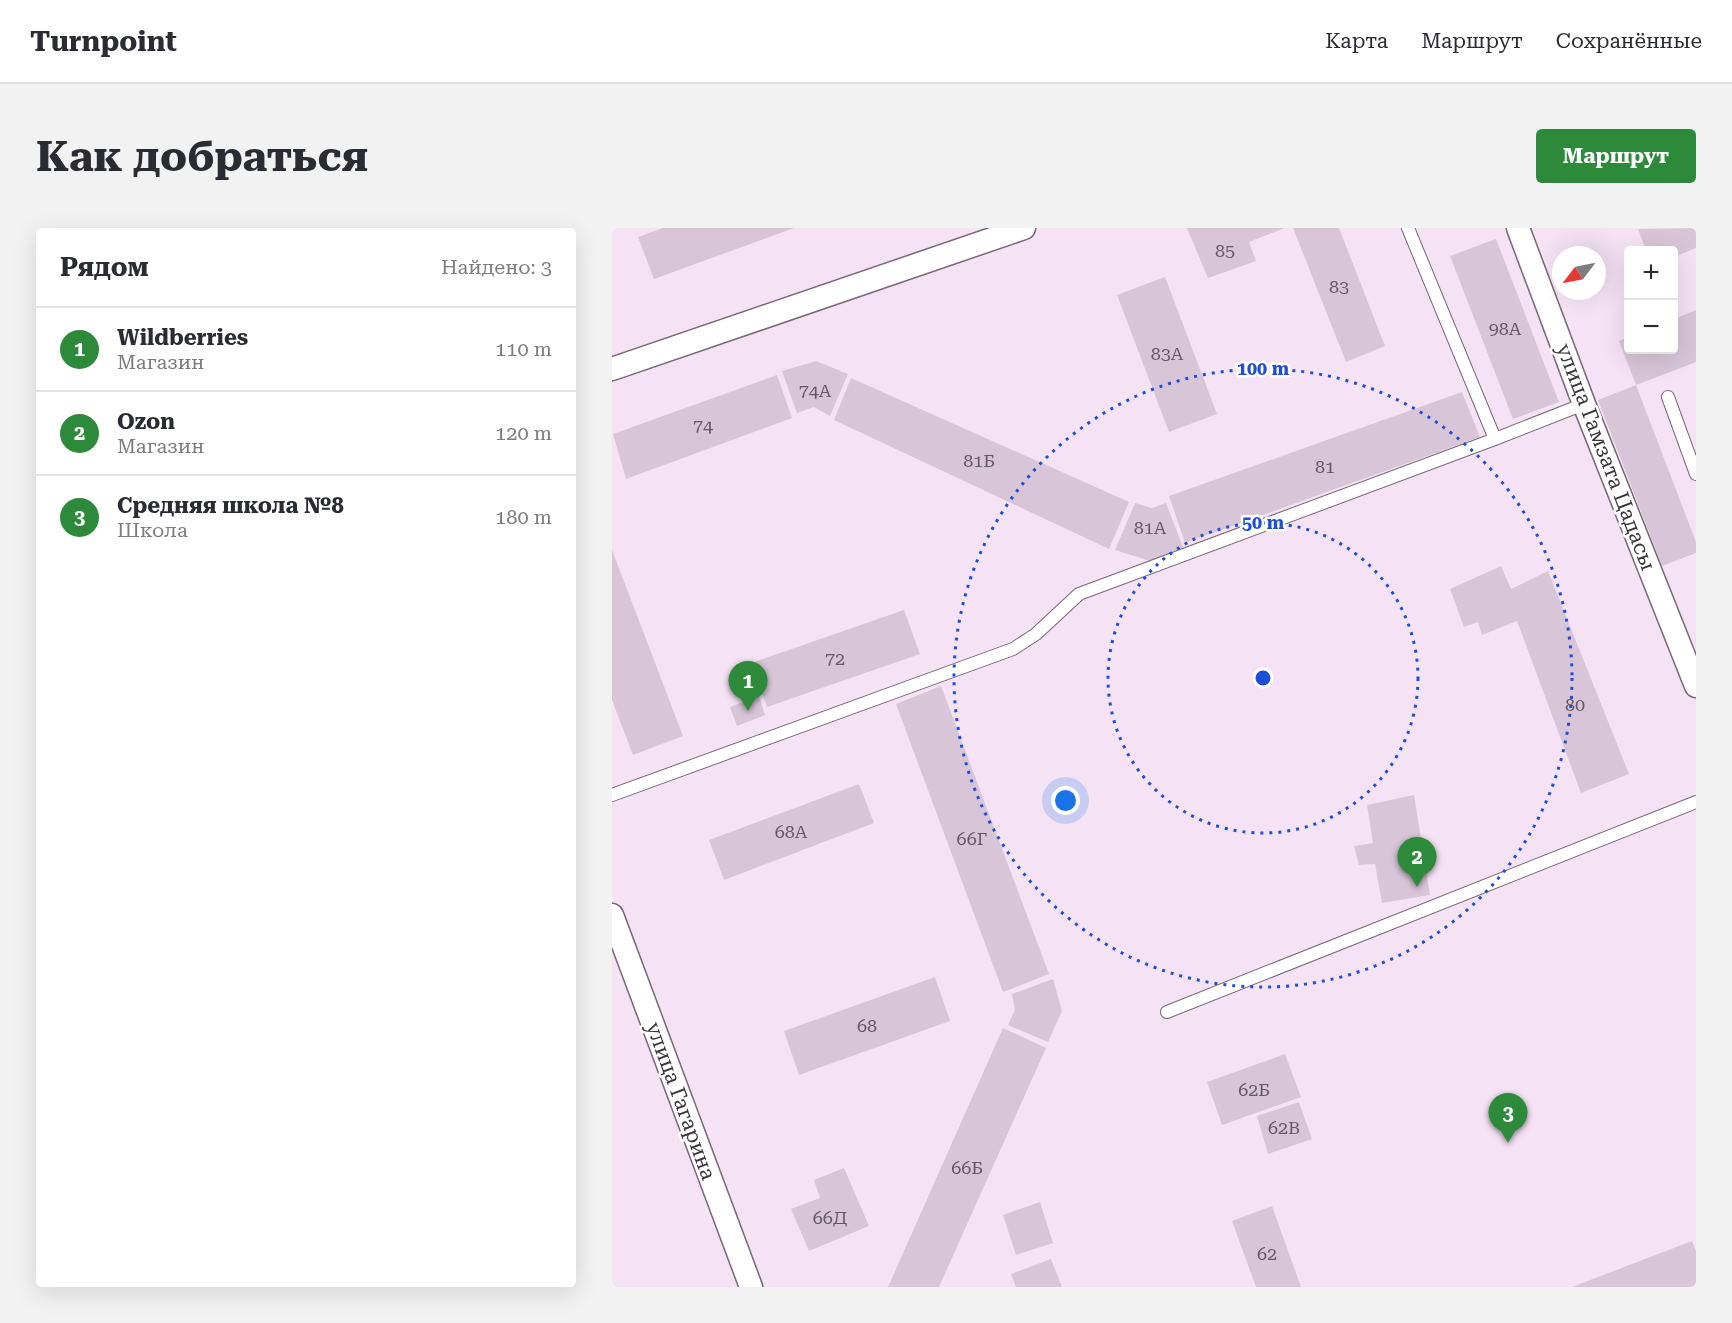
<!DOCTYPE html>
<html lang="ru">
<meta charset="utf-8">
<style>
body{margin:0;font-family:"Roboto Serif",serif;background:#f2f2f3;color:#2b2b33}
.controls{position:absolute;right:18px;top:18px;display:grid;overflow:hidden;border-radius:6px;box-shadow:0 6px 24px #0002}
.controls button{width:54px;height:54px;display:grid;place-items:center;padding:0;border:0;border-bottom:2px solid #e1e1e2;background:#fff;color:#2b2b33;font:30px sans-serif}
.compass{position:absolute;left:940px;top:18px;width:54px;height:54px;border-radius:50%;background:#fff;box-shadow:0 6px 24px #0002;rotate:238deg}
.you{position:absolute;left:454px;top:573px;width:21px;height:21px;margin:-15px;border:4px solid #fff;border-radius:50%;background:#1a73e8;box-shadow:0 0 0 9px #1a73e833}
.badge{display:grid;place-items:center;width:39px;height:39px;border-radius:50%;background:#2e8a3b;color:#fff;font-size:20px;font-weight:700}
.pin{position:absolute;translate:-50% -50px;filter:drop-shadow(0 2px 3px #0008)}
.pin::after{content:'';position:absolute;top:32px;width:21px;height:18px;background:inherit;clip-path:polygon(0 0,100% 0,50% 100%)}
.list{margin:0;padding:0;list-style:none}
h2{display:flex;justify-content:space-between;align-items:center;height:78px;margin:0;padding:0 24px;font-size:26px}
h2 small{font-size:20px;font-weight:400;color:#7c7c81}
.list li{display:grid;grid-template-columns:39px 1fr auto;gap:18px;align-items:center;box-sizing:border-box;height:84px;padding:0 24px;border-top:2px solid #e1e1e2}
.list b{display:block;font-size:22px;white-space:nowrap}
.list p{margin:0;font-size:20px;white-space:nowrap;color:#7c7c81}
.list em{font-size:20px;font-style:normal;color:#7c7c81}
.map{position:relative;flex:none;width:1084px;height:1059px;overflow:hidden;border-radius:6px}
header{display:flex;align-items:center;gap:36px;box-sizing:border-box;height:84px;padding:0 30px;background:#fff;border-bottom:2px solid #e1e1e2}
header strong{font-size:28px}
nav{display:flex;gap:33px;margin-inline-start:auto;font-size:21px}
.intro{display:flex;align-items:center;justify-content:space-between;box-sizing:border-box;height:144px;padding:0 36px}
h1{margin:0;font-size:42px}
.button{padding:15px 27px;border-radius:6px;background:#2e8a3b;color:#fff;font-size:21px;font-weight:700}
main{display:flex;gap:36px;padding:0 36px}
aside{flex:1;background:#fff;border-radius:6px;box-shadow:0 6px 24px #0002}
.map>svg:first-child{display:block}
.building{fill:#d8c6d8}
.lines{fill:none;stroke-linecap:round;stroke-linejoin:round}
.service-casing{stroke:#776777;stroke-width:14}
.minor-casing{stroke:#776777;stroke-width:25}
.service{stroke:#fff;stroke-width:12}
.minor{stroke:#fff;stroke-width:22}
.ring{fill:none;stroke:#1d4ed8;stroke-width:3;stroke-dasharray:3 6}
.labels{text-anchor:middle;stroke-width:5;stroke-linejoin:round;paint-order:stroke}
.number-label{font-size:18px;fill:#635963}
.street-label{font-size:21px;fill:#3c353c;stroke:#fff}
.centre{fill:#1d4ed8;stroke:#fff;stroke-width:3}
.ring-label{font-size:18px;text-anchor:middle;font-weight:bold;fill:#1d4ed8;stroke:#fff;stroke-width:5;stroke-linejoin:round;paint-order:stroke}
</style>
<header>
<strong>Turnpoint</strong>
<nav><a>Карта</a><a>Маршрут</a><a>Сохранённые</a></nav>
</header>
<div class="intro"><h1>Как добраться</h1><a class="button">Маршрут</a></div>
<main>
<aside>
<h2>Рядом<small>Найдено: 3</small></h2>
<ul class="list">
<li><span class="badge">1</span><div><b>Wildberries</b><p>Магазин</p></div><em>110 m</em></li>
<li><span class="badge">2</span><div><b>Ozon</b><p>Магазин</p></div><em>120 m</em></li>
<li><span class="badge">3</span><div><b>Средняя школа №8</b><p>Школа</p></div><em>180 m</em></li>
</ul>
</aside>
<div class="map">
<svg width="1084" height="1059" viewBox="0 0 1084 1059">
<rect width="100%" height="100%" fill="#f5e3f5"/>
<!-- building -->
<path class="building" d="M51,0H182L42,51L26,9Z
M575,0H673L637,14L644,33L596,50Z
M681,0H727L773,118L734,134Z
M1084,0V20L1062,29V22H1034L1026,1Z
M884,11L947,174L901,191L838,28Z
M553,49L605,186L557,204L505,67Z
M1084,82V134L1024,157L1084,314V325L1050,338L986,172L1024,157L1007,113L1017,109V122H1062V91Z
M204,133L236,146L218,188L202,179L185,185L170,143Z
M165,147L180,190L14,251L1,206Z
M239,150L517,274L497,321L222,192Z
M850,164L868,209L573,315L557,268Z
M523,275L540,280L554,275L571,319L538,333L503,322Z
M0,322L71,508L21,527L0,472Z
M889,338L899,361L936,343L1017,546L969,565L905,393L870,407L866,394L852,399L838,361Z
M292,382L308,426L155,479L139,435Z
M329,458L437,746L391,764L284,476Z
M147,468L153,487L125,498L118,479Z
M247,556L262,595L112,652L97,612Z
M802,567L818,667L770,675L763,636L747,637L742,618L761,615L755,577Z
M323,749L338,793L187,847L172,803Z
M441,751L450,783L436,814L396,797L403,782L400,766Z
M391,800L434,820L327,1059H276Z
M673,826L689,869L610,897L595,854Z
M687,874L700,911L656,926L645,888Z
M232,940L257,998L197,1023L179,981L208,970L202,952Z
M428,974L441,1015L404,1027L391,987Z
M660,978L689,1059H644L620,993Z
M1080,1013L1084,1023V1059H960Z
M439,1031L450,1059H404L399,1046Z"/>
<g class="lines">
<!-- service casing -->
<g class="service-casing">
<path id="service" d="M796,0L883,211
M1056,169L1084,246
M0,567L401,421L424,406L467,366L883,211L972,176
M555,784L1084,574"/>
</g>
<!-- minor casing -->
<g class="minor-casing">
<path id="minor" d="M906,0L972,176L1084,458
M0,141L412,0
M0,687L139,1059"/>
</g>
<!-- service -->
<use href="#service" class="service"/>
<!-- minor -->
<use href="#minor" class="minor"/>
</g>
<!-- distance rings -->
<g class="ring">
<circle cx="651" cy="450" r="155"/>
<circle cx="651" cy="450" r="309"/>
</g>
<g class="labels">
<!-- number labels -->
<g class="number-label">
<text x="613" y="29">85</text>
<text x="727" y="65">83</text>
<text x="893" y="107">98А</text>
<text x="555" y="132">83А</text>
<text x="203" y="169">74А</text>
<text x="91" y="204">74</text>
<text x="367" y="239">81Б</text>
<text x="713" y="245">81</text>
<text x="538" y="306">81А</text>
<text x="223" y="437">72</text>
<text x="963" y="483">80</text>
<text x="179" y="610">68А</text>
<text x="360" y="617">66Г</text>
<text x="255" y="804">68</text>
<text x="642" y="868">62Б</text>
<text x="672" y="906">62В</text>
<text x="355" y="946">66Б</text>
<text x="218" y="996">66Д</text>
<text x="655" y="1032">62</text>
</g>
<!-- street labels -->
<g class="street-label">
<text transform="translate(994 229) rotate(69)" y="7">улица Гамзата Цадасы</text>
<text transform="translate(69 873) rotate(70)" y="7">улица Гагарина</text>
</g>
</g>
<circle cx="651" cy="450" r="9" class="centre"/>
<g class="ring-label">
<text x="651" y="147">100 m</text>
<text x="651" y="301">50 m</text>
</g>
</svg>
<div class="controls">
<button>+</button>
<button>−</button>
</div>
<svg class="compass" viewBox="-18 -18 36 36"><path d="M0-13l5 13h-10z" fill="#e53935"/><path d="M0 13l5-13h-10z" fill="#7c7c81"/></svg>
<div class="you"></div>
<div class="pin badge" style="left:136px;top:483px">1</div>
<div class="pin badge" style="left:805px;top:659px">2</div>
<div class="pin badge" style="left:896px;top:915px">3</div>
</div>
</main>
